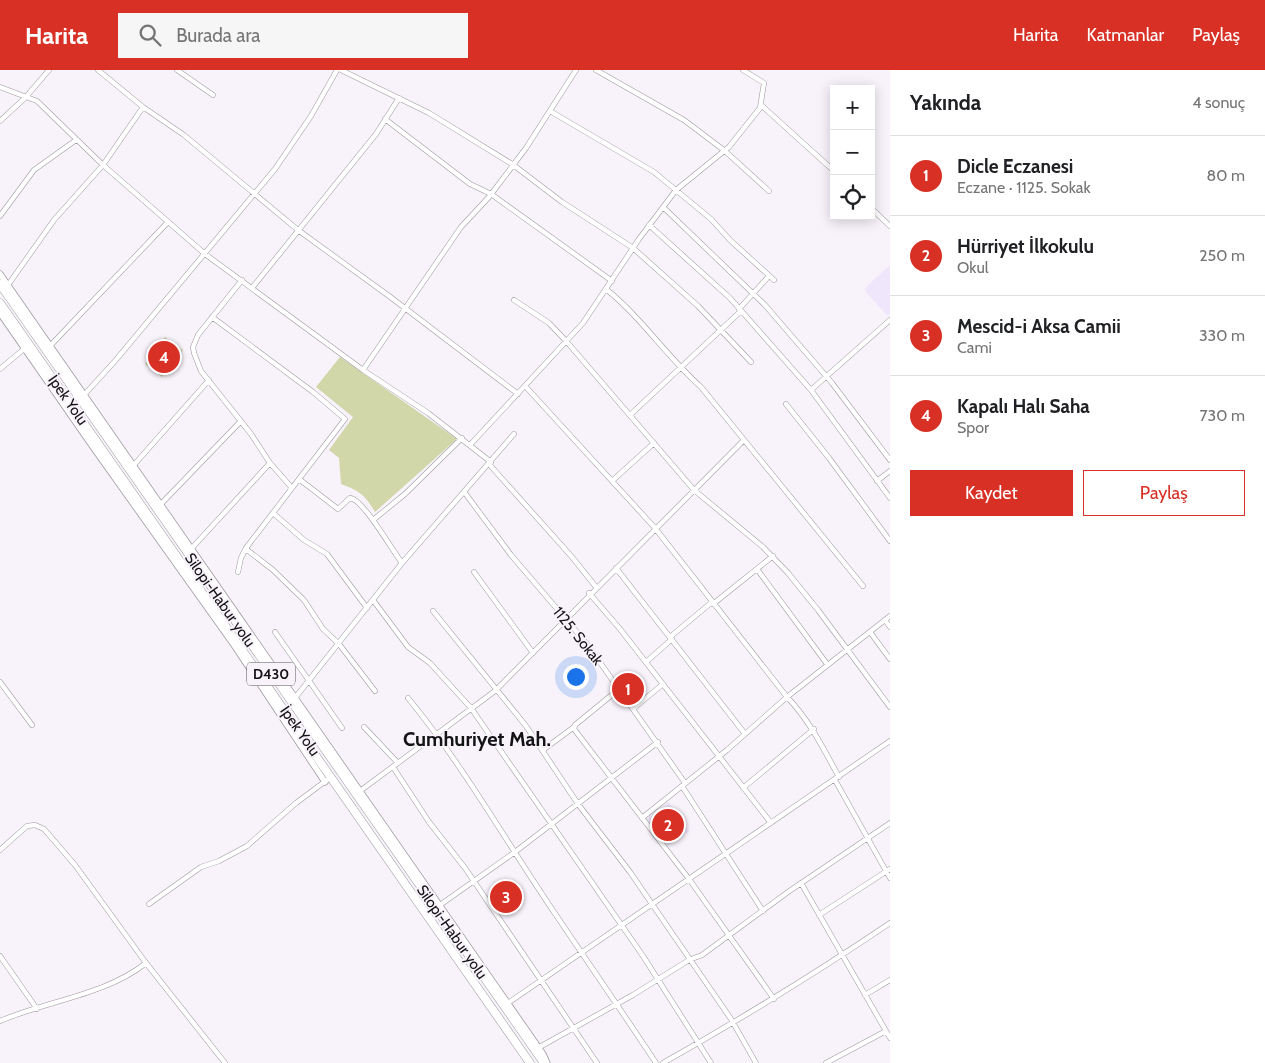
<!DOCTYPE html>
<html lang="tr">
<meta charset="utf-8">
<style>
body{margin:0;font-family:Cabin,sans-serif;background:#f6f6f6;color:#202124}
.controls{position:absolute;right:15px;top:15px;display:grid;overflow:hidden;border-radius:0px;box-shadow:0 2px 12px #0003}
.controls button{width:45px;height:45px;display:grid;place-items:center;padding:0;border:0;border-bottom:1px solid #e0e0e0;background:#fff;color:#202124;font:25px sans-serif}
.you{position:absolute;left:575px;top:606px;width:18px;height:18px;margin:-12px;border:4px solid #fff;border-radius:50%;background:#1a73e8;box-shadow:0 0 0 8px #1a73e833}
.badge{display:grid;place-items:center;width:32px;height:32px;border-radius:50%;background:#d93025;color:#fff;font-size:16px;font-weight:700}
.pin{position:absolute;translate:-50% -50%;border:2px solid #fff;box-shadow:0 1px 5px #0006}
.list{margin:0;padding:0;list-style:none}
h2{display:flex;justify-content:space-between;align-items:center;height:65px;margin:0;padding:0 20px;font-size:21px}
h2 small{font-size:16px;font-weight:400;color:#757577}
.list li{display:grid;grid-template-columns:32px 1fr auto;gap:15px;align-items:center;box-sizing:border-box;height:80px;padding:0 20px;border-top:1px solid #e0e0e0}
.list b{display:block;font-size:19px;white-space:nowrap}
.list p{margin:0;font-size:16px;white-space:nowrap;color:#757577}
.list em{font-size:16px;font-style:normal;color:#757577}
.actions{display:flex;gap:10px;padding:15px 20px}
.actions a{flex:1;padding:11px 0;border:1px solid #d93025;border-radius:0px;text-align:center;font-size:18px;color:#d93025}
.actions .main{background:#d93025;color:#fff}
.icon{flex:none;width:28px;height:28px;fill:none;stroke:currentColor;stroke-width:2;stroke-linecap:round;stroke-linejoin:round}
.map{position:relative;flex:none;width:890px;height:993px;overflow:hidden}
header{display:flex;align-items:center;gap:30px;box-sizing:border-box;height:70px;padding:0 25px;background:#d93025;color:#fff}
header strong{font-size:24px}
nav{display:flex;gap:28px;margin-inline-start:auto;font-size:18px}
.search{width:350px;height:45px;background:#f6f6f6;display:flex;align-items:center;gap:12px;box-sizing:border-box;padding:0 18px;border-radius:0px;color:#757577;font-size:19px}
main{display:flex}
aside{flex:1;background:#fff}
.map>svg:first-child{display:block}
.education{fill:#efe6fb}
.green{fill:#d1d7a9}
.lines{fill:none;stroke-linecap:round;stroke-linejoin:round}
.minor-casing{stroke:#9d989f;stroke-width:5.5}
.tertiary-casing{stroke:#9d989f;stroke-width:7}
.trunk-casing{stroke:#9d989f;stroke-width:9}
.minor{stroke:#fff;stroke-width:4.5}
.tertiary{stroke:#fff;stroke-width:5.5}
.trunk{stroke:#fff;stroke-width:8}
.labels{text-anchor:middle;stroke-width:4;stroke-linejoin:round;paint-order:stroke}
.shield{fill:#f8f2fa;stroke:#585559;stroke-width:1}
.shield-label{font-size:14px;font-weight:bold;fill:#131214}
.street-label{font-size:15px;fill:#131214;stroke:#f8f2fa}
.district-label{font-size:20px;font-weight:bold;fill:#131214;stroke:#f8f2fa}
</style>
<header>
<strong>Harita</strong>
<div class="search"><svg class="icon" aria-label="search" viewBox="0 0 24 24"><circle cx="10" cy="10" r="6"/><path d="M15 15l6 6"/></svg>Burada ara</div>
<nav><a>Harita</a><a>Katmanlar</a><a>Paylaş</a></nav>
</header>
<main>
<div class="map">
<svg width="890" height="993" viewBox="0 0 890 993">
<rect width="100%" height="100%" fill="#f8f2fa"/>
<!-- education -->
<path class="education" d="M890,195V244L887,245L865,221L866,217Z
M669,732L689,761L668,776L647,749Z"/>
<!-- green -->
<path class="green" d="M165,267L183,280L162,307L145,294Z
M340,287L457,369L375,442C365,425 360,421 341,414L339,388L329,380L353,347L316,317Z"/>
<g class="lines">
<!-- minor casing -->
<g class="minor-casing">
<path id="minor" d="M98,0L143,37L184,65L298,160L389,226L518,324
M177,0L213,25
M341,0L429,43L512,94L562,132L633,178L698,236L751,292
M596,0L684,50L725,81L769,121
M0,17L37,31L103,95L205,184L363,300L428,343L491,392
M761,35L834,101
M550,41L654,102L711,149L730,170L774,210
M385,49L470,114L491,124L612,211
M0,51L25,28L49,0
M663,137L765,235L832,313L890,390
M871,138L890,156
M0,146L34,100L76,70
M649,155L730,228L811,320L890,428
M242,210L198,265L193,277L194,283L201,301L251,364L270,393L292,418
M8,215L54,150L103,95L143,37
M252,218L376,64L399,28
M606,219C642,248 667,287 701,317L863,516
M514,230L549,253L567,272L694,420L763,477L788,503L818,540L890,637
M739,239L769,206
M212,247L313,322L345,349L246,478L241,488L238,502
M50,276L168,152
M0,299L24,279
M363,300L461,157L489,127L526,78L576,0
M526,317L655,458L787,627C810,651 823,678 839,707
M811,320L890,250
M84,325L115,291L275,99L311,46L337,0
M786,334L829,388L890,471
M630,345L741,241
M470,375L583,253L639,169L676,120L729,77L760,38L764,13L743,0
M489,394L572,487L596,517
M133,396L209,310
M299,409L338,439L350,428C363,429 392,480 402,493
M612,411L654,373
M877,411L890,401
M465,423L511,485L587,574L685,713
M160,435L241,351
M273,443L304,470L327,484L367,538
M373,450L405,424L462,368
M192,478L270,393
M246,479L273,500L304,530L323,559L339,574L375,621
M616,498L745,664
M757,499L827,594
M474,502L533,583
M589,523L620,559L771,753
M373,530L408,577L430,593L471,638L643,886L711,993
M713,534L773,486
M433,541L526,656L578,734L630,802L731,949L756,993
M885,550L890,557
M275,562L342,658
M870,562L890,589
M670,567L712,532
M646,592L672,569
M0,612L32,655
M619,619L575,655L574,659L689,809L774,929
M295,628L402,493L514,364
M408,628C464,696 506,772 556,845C589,894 623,943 656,993
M634,638L663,614
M364,657L398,693
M543,680L574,657
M393,697L429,752L465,798L597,993
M835,710L890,808
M682,716L763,841
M743,718L814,659
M360,721L495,621L744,370
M642,748L727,680L787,627L890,546
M0,780L27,756L35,755L44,759L75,795L146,893L225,993
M801,813L890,968
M149,834L201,797L219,791L247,776L296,733L327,710
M440,835L515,782L658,672
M819,845L890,799
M0,886L37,939
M865,925L890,910
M508,933L890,671
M0,951C46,931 106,925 146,893
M536,979L633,925L689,890L702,885L788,822L890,753
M663,993C741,949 816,903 890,853
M826,993L886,961"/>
</g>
<!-- tertiary casing -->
<g class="tertiary-casing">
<path id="tertiary" d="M0,204L543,984L547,993
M0,243L93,377L234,575L325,712"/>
</g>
<!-- trunk casing -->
<g class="trunk-casing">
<path id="trunk" d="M0,214L544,993
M0,233L530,993"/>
</g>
<!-- minor -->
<use href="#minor" class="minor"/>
<!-- tertiary -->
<use href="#tertiary" class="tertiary"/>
<!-- trunk -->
<use href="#trunk" class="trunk"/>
</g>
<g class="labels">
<!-- shield labels -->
<rect class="shield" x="247" y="592.5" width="48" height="23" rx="4"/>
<g class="shield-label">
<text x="271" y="609">D430</text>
</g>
<!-- street labels -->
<g class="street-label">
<text transform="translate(68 330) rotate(55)" y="5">İpek Yolu</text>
<text transform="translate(220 530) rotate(55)" y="5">Silopi-Habur yolu</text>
<text transform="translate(578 566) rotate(51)" y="5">1125. Sokak</text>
<text transform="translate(300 661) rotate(55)" y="5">İpek Yolu</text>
<text transform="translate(452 862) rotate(55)" y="5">Silopi-Habur yolu</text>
</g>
<!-- district labels -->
<g class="district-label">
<text x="477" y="676">Cumhuriyet Mah.</text>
</g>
</g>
</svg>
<div class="controls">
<button>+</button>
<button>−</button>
<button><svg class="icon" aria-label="locate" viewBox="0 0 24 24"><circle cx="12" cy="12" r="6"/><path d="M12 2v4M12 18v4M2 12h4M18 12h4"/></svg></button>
</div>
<div class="you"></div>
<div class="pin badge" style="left:628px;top:619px">1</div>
<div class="pin badge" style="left:668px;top:755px">2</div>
<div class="pin badge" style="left:506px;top:827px">3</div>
<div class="pin badge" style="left:164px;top:287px">4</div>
</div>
<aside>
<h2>Yakında<small>4 sonuç</small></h2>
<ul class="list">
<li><span class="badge">1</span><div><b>Dicle Eczanesi</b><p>Eczane · 1125. Sokak</p></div><em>80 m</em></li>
<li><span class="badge">2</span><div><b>Hürriyet İlkokulu</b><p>Okul</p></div><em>250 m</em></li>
<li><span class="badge">3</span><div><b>Mescid-i Aksa Camii</b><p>Cami</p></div><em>330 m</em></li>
<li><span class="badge">4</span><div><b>Kapalı Halı Saha</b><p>Spor</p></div><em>730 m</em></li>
</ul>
<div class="actions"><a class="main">Kaydet</a><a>Paylaş</a></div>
</aside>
</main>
